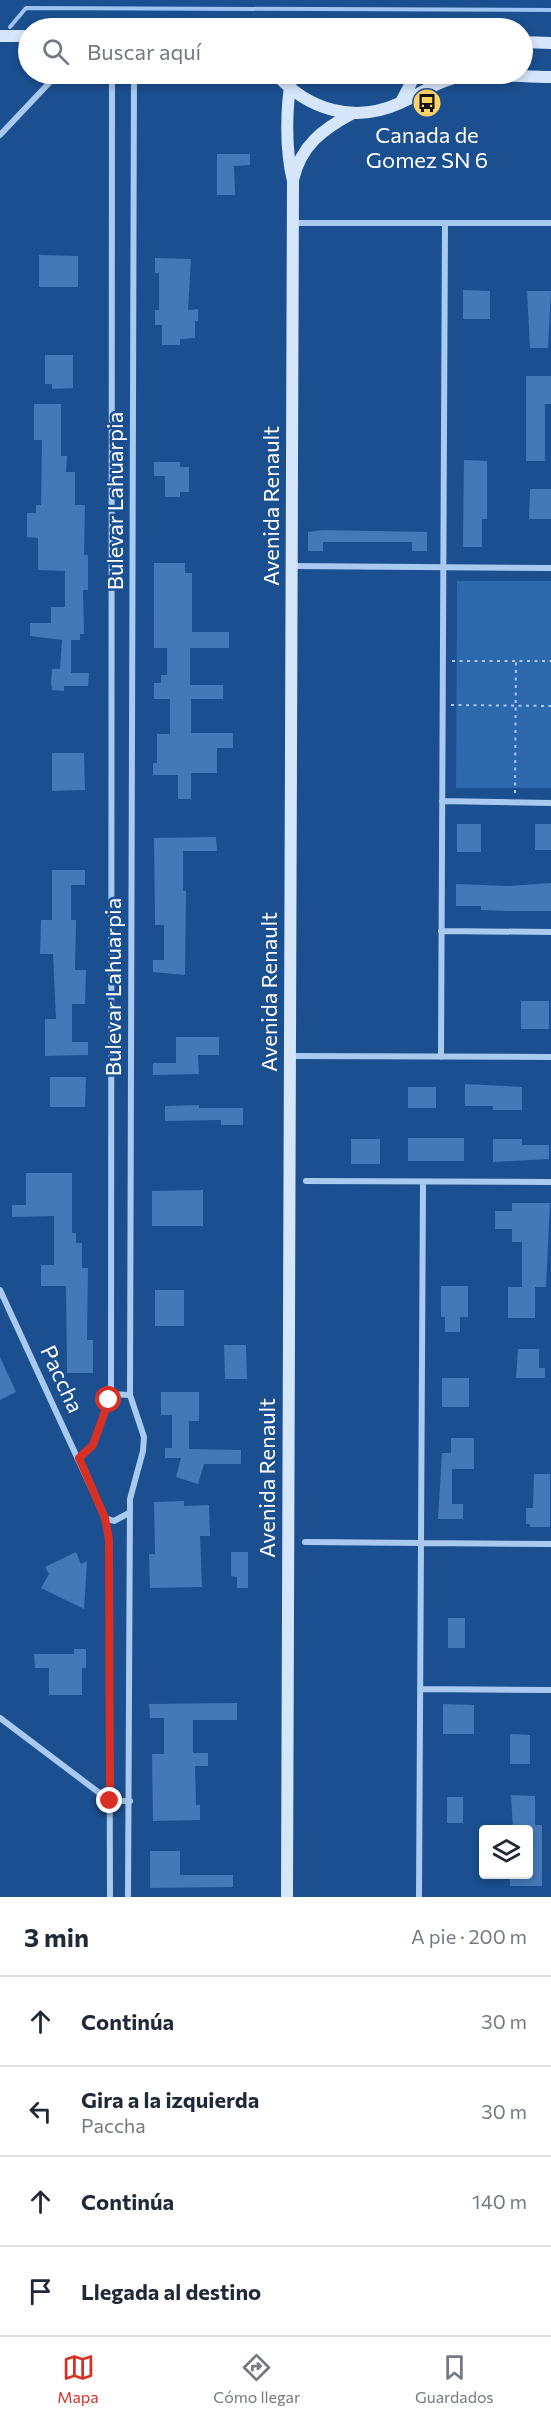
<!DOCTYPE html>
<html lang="es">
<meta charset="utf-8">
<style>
body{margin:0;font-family:Commissioner,sans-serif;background:#f6f6f7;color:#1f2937}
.controls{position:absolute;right:18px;bottom:18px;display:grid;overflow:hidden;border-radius:6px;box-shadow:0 3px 9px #0003}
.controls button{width:54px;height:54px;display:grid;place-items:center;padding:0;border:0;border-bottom:2px solid #e0e1e3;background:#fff;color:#1f2937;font:30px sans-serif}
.stop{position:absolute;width:18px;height:18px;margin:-14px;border:4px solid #d93025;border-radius:50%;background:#fff}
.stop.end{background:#d93025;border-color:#fff;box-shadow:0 2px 6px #0008}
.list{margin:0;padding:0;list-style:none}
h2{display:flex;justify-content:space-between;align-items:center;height:78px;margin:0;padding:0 24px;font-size:26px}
h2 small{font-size:20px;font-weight:400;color:#747a83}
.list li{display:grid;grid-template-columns:39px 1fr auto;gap:18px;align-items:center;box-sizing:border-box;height:90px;padding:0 24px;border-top:2px solid #e0e1e3}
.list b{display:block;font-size:22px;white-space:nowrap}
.list p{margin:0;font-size:20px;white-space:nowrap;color:#747a83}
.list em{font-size:20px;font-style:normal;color:#747a83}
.icon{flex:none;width:33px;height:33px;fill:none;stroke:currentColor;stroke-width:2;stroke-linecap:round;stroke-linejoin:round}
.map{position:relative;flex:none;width:551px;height:1897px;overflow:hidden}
.search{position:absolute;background:#fff;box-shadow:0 3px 9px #0003;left:18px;right:18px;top:18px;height:66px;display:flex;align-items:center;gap:15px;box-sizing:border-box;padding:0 21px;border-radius:33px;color:#747a83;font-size:22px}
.sheet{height:438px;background:#fff}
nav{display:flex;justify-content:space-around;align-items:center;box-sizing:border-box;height:84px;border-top:2px solid #e0e1e3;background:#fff;font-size:16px;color:#747a83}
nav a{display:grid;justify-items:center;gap:3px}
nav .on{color:#d93025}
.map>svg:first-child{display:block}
.green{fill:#2e69ad}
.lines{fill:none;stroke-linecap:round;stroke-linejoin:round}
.stream{stroke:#9cc4f0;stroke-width:4}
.building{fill:#4478b7}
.path{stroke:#a9c9ee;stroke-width:2;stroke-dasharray:3 4.5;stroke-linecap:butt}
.street{stroke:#a9c9ee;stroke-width:6}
.secondary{stroke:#d6e6fa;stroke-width:12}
.route{stroke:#d93025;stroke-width:8}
.labels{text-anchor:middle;stroke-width:5;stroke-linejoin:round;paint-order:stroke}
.poi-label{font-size:22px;fill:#fff;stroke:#1b4f8f}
.street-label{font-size:22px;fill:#fff;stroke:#1b4f8f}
</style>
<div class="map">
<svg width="551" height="1897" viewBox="0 0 551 1897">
<rect width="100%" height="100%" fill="#1b4f8f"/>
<!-- green -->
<path class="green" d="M457,581H551V788H456Z"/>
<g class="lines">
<!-- stream -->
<path class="stream" d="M10,27L26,8L551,10"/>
</g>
<!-- building -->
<path class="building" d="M217,154H250V165L234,166L235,195H217Z
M39,255L78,256V287H39Z
M155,258L191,259L188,310L198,309V321H195V338L180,339V345H162V325H155V310H159V273H155Z
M463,290L490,291V319H463Z
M527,291H551L548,348H530Z
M45,355H73V388L52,389V384H45Z
M526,376H551V404H545V461H526Z
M34,404H61V456H67L66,472H75V505H85L84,555H88V590H83L84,634H80V640H71V673H89L88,686H64V691L52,690L51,683L52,669H60L62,640L30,636V623H51V607H65V571L38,570V538L27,537V513H36V505H41L42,440H34Z
M464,460L487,461V519H482V547H463Z
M154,462H180V467H189V492H180V497H165V476H154Z
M530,489H551V519H529Z
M323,530L427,532V551H412V542H323V551H308V532Z
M154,563H185V573H192V632H229V648H190V685H223V699H191V733H233V748H217V773H191V799H178V775H153V763H157V734H170V699H154V683H161V675H167V648H154Z
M52,753H84L85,790L52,791Z
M457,824H481V852H457Z
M535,824H551V850H535Z
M216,837L217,851H183V891H186L185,975L153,972V960H164V925H155L154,838Z
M52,870H85V885H71V920H76L75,970H86L85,1004H72V1042H88V1055L45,1056V1019H56L53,954H40L41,920H52Z
M551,883V911H507L481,910V906H456V884L507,886Z
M521,1001H549V1029H521Z
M176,1037H219V1055H198L199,1074L153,1075V1063H176Z
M50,1077H86L85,1107H50Z
M465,1084L522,1087V1110H493V1106H465Z
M408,1087H436V1108H408Z
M199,1105V1108H243V1125H221V1120L165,1121V1106Z
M408,1138H464V1161H408Z
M351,1139H380V1164H351Z
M493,1139H522V1145H549V1159L493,1162Z
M26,1173H72V1233H76V1243H82V1268H88L87,1340H93V1373H67L66,1286H41V1265H54V1216L12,1217V1205H26Z
M203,1190V1226H152V1191Z
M512,1203H550L546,1287H535V1318H508V1287H522V1242H512V1229H495V1211H512Z
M441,1286H468V1317H460V1332H445V1317H441Z
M155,1290H184V1326H155Z
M224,1345H246L247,1379H225Z
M518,1349H539V1368H545V1378H516Z
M0,1357L16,1392L0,1400Z
M442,1378H469V1407H442Z
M161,1392H199V1421H189V1449L241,1450V1464H204L198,1484L176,1477L181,1458H165V1448H172V1415H161Z
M451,1438H474V1469H452V1504H463V1519H438L442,1453H451Z
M534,1474H550V1527H530V1524H526V1508H533Z
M184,1501V1506L209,1505L210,1536H200L202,1587L150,1588L149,1554H155L154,1502Z
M76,1552L81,1564L87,1561L84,1609L41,1588L49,1574L45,1567Z
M231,1552H248V1588H237V1577L231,1576Z
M448,1618H465V1648H448Z
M74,1649H86V1668H82V1695H49V1668H35L34,1654H74Z
M237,1703V1720H193V1753H208V1766H195L196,1805H200V1820L153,1821L152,1754H164V1718H150L149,1704Z
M443,1704L474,1705V1734H443Z
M510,1734L530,1735V1764H510Z
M511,1795L535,1796V1825H542V1886H510V1875H528V1830H513Z
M447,1797H463V1823H447Z
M150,1851H180V1875H233V1887L150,1888Z"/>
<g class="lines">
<!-- path -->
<path class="path" d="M452,661H551
M451,705L551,706
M515,793L516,661"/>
<!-- street -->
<path class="street" d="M0,135L50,82L62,74
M293,223H551
M292,566L551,568
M442,801L551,803
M441,931L551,932
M290,1056L551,1057
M441,1057L445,223
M306,1181L551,1182
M0,1290L105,1518L109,1539L110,1897
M111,1394L130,1395
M79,1458L93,1445L111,1394L112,74
M105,1518L114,1521L129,1513
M305,1542L551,1544
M420,1689L551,1690
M0,1718L110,1801H130
M128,1897L130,1499L143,1451L144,1437L130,1395L134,74
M419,1897L423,1182"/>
<!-- secondary -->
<path class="secondary" d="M0,36H28
M522,42L551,43
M276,74C308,110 354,124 400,103C419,95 434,83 454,78C485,72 520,77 551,77
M401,102L411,83L412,74
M293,180C301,145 323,129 353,113
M287,1897L293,181C285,149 286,106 292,74"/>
</g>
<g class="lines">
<!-- route -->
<path class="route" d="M109,1400L93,1445L79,1458L105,1518L109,1539L110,1801"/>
</g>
<!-- icons -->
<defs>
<g id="bus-disc" transform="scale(1.5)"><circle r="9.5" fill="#ffd166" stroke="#1b4f8f"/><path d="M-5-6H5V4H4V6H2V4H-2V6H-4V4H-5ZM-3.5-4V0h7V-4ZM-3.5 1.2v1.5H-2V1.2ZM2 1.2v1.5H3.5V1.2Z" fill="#111"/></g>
</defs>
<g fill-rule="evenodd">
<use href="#bus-disc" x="427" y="103"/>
</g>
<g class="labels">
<!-- poi labels -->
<g class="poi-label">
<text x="427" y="143">Canada de<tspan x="427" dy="25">Gomez SN 6</tspan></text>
</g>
<!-- street labels -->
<g class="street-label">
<text transform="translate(115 501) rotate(-90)" y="8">Bulevar Lahuarpia</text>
<text transform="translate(271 506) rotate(-90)" y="8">Avenida Renault</text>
<text transform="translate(113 987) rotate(-90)" y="8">Bulevar Lahuarpia</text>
<text transform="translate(269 992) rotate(-90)" y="8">Avenida Renault</text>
<text transform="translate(62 1379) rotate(65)" y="8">Paccha</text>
<text transform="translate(267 1478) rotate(-90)" y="8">Avenida Renault</text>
</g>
</g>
</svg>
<div class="controls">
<button><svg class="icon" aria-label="layers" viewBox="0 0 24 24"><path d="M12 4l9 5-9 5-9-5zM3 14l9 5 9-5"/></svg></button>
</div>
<div class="stop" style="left:109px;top:1400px"></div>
<div class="stop end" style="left:110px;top:1801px"></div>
<div class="search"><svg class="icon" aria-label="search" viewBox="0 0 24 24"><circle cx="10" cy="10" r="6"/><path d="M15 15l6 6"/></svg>Buscar aquí</div>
</div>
<section class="sheet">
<h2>3 min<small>A pie · 200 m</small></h2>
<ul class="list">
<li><svg class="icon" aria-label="ahead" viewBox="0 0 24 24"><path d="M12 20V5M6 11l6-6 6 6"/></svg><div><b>Continúa</b></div><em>30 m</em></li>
<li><svg class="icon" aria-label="left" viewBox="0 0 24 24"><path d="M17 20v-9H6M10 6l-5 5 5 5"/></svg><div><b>Gira a la izquierda</b><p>Paccha</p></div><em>30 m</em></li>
<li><svg class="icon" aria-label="ahead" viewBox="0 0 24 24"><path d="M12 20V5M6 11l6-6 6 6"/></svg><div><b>Continúa</b></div><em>140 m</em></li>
<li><svg class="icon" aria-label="arrive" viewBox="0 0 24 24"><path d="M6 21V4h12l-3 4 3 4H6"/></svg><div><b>Llegada al destino</b></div></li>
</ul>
</section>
<nav>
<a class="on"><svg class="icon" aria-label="map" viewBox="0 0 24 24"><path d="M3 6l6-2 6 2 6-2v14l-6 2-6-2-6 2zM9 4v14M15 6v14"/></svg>Mapa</a>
<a><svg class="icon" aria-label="directions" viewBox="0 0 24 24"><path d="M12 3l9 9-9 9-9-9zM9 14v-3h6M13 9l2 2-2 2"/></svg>Cómo llegar</a>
<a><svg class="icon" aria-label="saved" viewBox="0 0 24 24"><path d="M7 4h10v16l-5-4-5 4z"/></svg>Guardados</a>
</nav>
